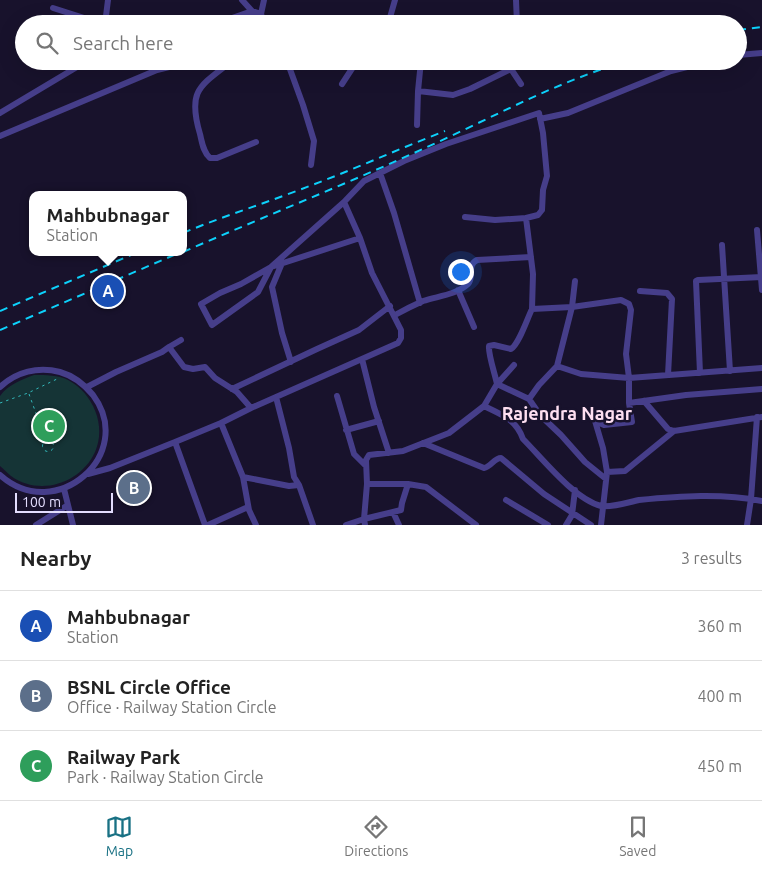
<!DOCTYPE html>
<meta charset="utf-8">
<style>
body{margin:0;font-family:Ubuntu,sans-serif;background:#f6f6f6;color:#222}
.scale{position:absolute;left:15px;bottom:12px;width:98px;box-sizing:border-box;padding-left:5px;border:2px solid #e3ddfe;border-top:0;font-size:14px;line-height:18px;white-space:nowrap;color:#e3ddfe;-webkit-text-stroke:4px #18122c;paint-order:stroke}
.you{position:absolute;left:460px;top:271px;width:18px;height:18px;margin:-12px;border:4px solid #fff;border-radius:50%;background:#1a73e8;box-shadow:0 0 0 8px #1a73e833}
.badge{display:grid;place-items:center;width:32px;height:32px;border-radius:50%;background:#197184;color:#fff;font-size:16px;font-weight:700}
.pin{position:absolute;translate:-50% -50%;border:2px solid #fff;box-shadow:0 1px 5px #0006}
.popup{position:absolute;left:29px;top:191px;width:158px;height:65px;box-sizing:border-box;display:grid;place-content:center;border-radius:10px;background:#fff;filter:drop-shadow(0 1px 4px #0005);font-size:16px;white-space:nowrap;color:#767676}
.popup b{font-size:19px;color:#222}
.popup::after{content:'';position:absolute;left:50%;top:100%;margin-left:-10px;border:10px solid transparent;border-top-color:#fff}
.list{margin:0;padding:0;list-style:none}
h2{display:flex;justify-content:space-between;align-items:center;height:65px;margin:0;padding:0 20px;font-size:21px}
h2 small{font-size:16px;font-weight:400;color:#767676}
.list li{display:grid;grid-template-columns:32px 1fr auto;gap:15px;align-items:center;box-sizing:border-box;height:70px;padding:0 20px;border-top:1px solid #e0e0e0}
.list b{display:block;font-size:19px;white-space:nowrap}
.list p{margin:0;font-size:16px;white-space:nowrap;color:#767676}
.list em{font-size:16px;font-style:normal;color:#767676}
.icon{flex:none;width:28px;height:28px;fill:none;stroke:currentColor;stroke-width:2;stroke-linecap:round;stroke-linejoin:round}
.map{position:relative;flex:none;width:762px;height:525px;overflow:hidden}
.search{position:absolute;background:#fff;box-shadow:0 5px 20px #0002;left:15px;right:15px;top:15px;height:55px;display:flex;align-items:center;gap:12px;box-sizing:border-box;padding:0 18px;border-radius:28px;color:#767676;font-size:19px}
.sheet{height:275px;background:#fff}
nav{display:flex;justify-content:space-around;align-items:center;box-sizing:border-box;height:70px;border-top:1px solid #e0e0e0;background:#fff;font-size:14px;color:#767676}
nav a{display:grid;justify-items:center;gap:2px}
nav .on{color:#197184}
.map>svg:first-child{display:block}
.green{fill:#153436}
.lines{fill:none;stroke-linecap:round;stroke-linejoin:round}
.path{stroke:#33babc;stroke-width:1;stroke-dasharray:2.5 4;stroke-linecap:butt}
.minor{stroke:#463e8a;stroke-width:6}
.rail{stroke:#0dd1fb;stroke-width:2;stroke-dasharray:8 6;stroke-linecap:butt}
.labels{text-anchor:middle;stroke-width:5;stroke-linejoin:round;paint-order:stroke}
.neighbourhood-label{font-size:18px;font-weight:bold;fill:#fedff1;stroke:#18122c}
</style>
<div class="map">
<svg width="762" height="525" viewBox="0 0 762 525">
<rect width="100%" height="100%" fill="#18122c"/>
<!-- green -->
<path class="green" d="M34,375C46,375 58,375 68,380C93,393 107,426 95,452C81,483 40,497 11,476C7,473 4,469 0,466V396C9,384 21,380 34,375Z"/>
<g class="lines">
<!-- path -->
<path class="path" d="M29,394L46,441
M0,403L28,393L57,379
M42.5 446a5.5 5.5 0 1 1 11 0a5.5 5.5 0 1 1-11 0Z"/>
<!-- minor -->
<path class="minor" d="M242,0L252,11L261,14
M264,0L261,14L265,24
M516,0L517,24
M53,8L103,24
M389,21L395,0
M105,24L108,0
M215,24L252,11
M292,24L329,18L383,19L389,21L402,24
M430,24L432,21L455,24
M738,55L762,53
M232,61C200,86 187,90 200,134C202,142 203,152 210,158H217L256,142
M287,61L303,105L314,141L311,165
M421,61L418,91L453,95L470,89L511,69
M512,61L511,69L521,84
M342,84L357,61
M0,113L82,64
M540,119L568,113L671,71L711,61
M417,125L418,91
M0,136L157,70L189,62L228,64
M380,173L394,213L420,303
M344,202L271,267L258,292L212,325L201,304L220,293L241,284L271,267L360,238
M465,217L495,220L526,218
M757,230L762,290
M722,245L730,371
M282,263L272,287L282,333L291,362
M458,290L474,327
M640,291L667,293L672,299L668,375
M395,315C404,310 414,305 423,301C438,296 456,295 468,284C475,276 466,266 477,260L531,257
M169,347L181,340
M362,359L374,407L389,453
M557,366L581,374L629,378V403L632,422L604,425L595,421L603,448L607,472L601,525
M700,373L696,281L698,280L762,277
M0,387C16,372 38,366 60,372C74,376 84,384 93,395C137,454 56,525 0,475
M87,387L116,372L162,352L169,347L184,367L193,369L205,367L215,378L237,392L251,408L221,423L243,477L249,510L256,525
M232,389L317,349L359,330L390,306
M337,396L354,454L366,466
M529,399L497,384C495,374 488,354 489,346L494,345L511,349C519,344 527,319 532,309L572,307L575,281
M644,401L668,429L674,431L762,417
M629,403L686,395L762,389
M484,406C502,415 516,419 523,439C542,458 574,499 601,506C610,508 630,502 639,500C680,496 722,493 762,501
M251,408L398,343L401,338V330L372,273L360,238L344,202L364,181L404,161L446,144L539,113L543,133L547,176L543,190L542,210L538,215L526,218L533,274L532,309
M346,430L379,421
M423,443L484,468C491,467 494,458 501,458L544,494L591,525
M607,472L625,471L674,431
M88,474L110,468L175,442
M243,477L289,486L299,485L294,477L289,448L276,397
M606,479L585,462L561,435L540,415L529,399L539,385L557,366L572,307L621,300L629,304L631,310L626,354L629,378L762,368
M367,484H408
M299,485L313,525
M64,489L73,525
M506,500L548,525
M393,512L399,525
M36,525L68,505
M205,525L175,442L221,423
M208,525L248,507
M346,525L364,519L365,525
M476,525L426,487L408,484L402,503L401,510L364,519L367,484L366,460L369,455L403,451L449,433L484,406L497,384L514,365
M566,525L572,515L575,490
M747,525L751,499L757,417"/>
<!-- rail -->
<path class="rail" d="M738,30L762,27
M183,233C221,217 260,205 299,190C348,172 396,150 445,131
M183,252C268,215 354,181 438,142C501,113 560,81 627,61
M0,311L138,252
M0,330L181,252"/>
</g>
<g class="labels">
<!-- neighbourhood labels -->
<g class="neighbourhood-label">
<text x="567" y="420">Rajendra Nagar</text>
</g>
</g>
</svg>
<div class="scale">100 m</div>
<div class="you"></div>
<div class="pin badge" style="left:108px;top:291px;background:#1a4fb4">A</div>
<div class="popup"><b>Mahbubnagar</b>Station</div>
<div class="pin badge" style="left:134px;top:488px;background:#5c6f8a">B</div>
<div class="pin badge" style="left:49px;top:426px;background:#2e9e5b">C</div>
<div class="search"><svg class="icon" aria-label="search" viewBox="0 0 24 24"><circle cx="10" cy="10" r="6"/><path d="M15 15l6 6"/></svg>Search here</div>
</div>
<section class="sheet">
<h2>Nearby<small>3 results</small></h2>
<ul class="list">
<li><span class="badge" style="background:#1a4fb4">A</span><div><b>Mahbubnagar</b><p>Station</p></div><em>360 m</em></li>
<li><span class="badge" style="background:#5c6f8a">B</span><div><b>BSNL Circle Office</b><p>Office · Railway Station Circle</p></div><em>400 m</em></li>
<li><span class="badge" style="background:#2e9e5b">C</span><div><b>Railway Park</b><p>Park · Railway Station Circle</p></div><em>450 m</em></li>
</ul>
</section>
<nav>
<a class="on"><svg class="icon" aria-label="map" viewBox="0 0 24 24"><path d="M3 6l6-2 6 2 6-2v14l-6 2-6-2-6 2zM9 4v14M15 6v14"/></svg>Map</a>
<a><svg class="icon" aria-label="directions" viewBox="0 0 24 24"><path d="M12 3l9 9-9 9-9-9zM9 14v-3h6M13 9l2 2-2 2"/></svg>Directions</a>
<a><svg class="icon" aria-label="saved" viewBox="0 0 24 24"><path d="M7 4h10v16l-5-4-5 4z"/></svg>Saved</a>
</nav>
